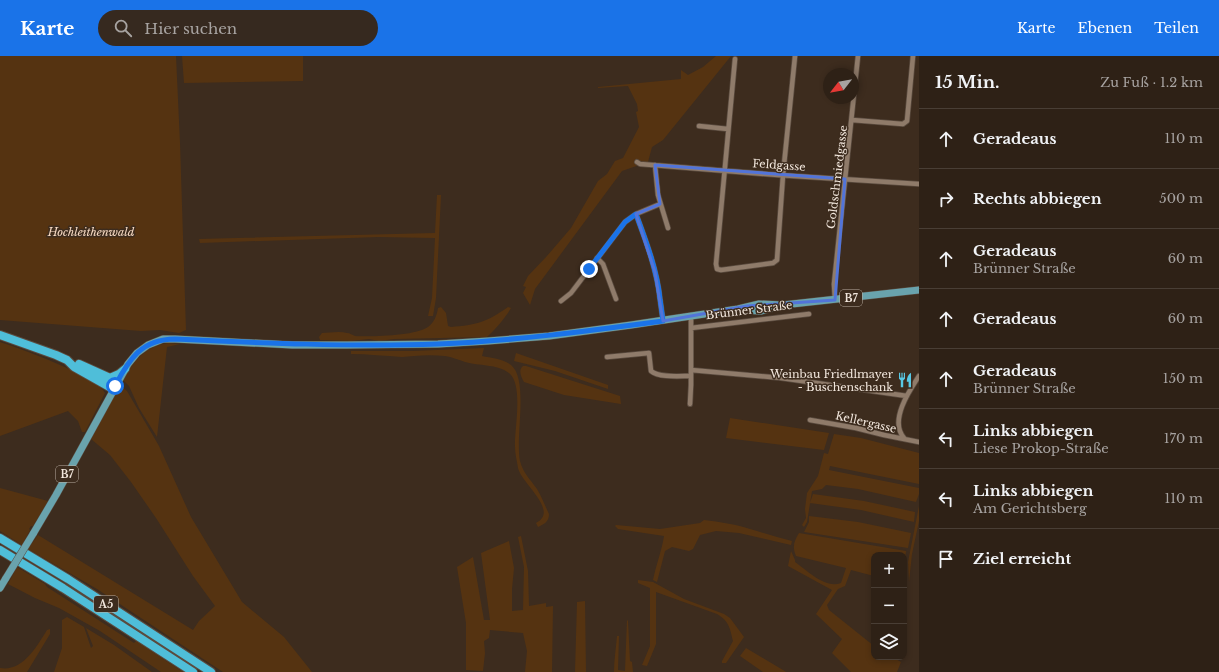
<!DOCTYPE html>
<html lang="de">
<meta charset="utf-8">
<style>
body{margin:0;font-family:"Libre Baskerville",serif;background:#36291f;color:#f1f3f6}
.controls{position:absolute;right:12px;bottom:12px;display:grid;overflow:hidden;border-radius:8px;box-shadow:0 2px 6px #0003}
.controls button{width:36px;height:36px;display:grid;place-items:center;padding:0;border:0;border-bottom:1px solid #493e35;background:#2e2116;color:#f1f3f6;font:20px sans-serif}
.compass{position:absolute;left:823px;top:12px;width:36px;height:36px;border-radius:50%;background:#2e2116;box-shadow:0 2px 6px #0003;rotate:239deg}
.stop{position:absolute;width:12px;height:12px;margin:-9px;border:3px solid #1a73e8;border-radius:50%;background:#fff}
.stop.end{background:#1a73e8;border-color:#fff;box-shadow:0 1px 4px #0008}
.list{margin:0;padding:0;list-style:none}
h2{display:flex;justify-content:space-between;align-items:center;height:52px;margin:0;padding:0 16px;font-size:17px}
h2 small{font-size:13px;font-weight:400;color:#a7a3a1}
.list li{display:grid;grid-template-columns:26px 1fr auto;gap:12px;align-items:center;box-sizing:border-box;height:60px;padding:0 16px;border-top:1px solid #493e35}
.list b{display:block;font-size:15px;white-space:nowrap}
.list p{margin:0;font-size:13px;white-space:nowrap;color:#a7a3a1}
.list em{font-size:13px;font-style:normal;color:#a7a3a1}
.icon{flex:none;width:22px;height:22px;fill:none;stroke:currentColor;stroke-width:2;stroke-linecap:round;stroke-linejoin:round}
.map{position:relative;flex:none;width:919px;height:616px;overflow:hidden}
header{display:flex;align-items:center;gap:24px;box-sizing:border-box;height:56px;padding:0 20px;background:#1a73e8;color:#fff}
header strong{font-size:19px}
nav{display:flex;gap:22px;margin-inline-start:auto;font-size:14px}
.search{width:280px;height:36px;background:#36291f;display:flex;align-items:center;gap:10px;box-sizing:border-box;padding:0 14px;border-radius:22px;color:#a7a3a1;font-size:15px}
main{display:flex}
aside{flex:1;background:#2e2116}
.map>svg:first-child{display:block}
.green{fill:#531}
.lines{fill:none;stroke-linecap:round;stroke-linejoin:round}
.minor-casing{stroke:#5a4b3f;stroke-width:6}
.primary-casing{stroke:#5a4b3f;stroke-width:8}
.motorway-casing{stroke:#5a4b3f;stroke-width:10}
.minor{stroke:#8f7b6a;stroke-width:4.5}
.primary{stroke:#69a3ad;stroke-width:7}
.motorway{stroke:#4fbed9;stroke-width:8}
.primary-bridge-casing{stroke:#5a4b3f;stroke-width:8;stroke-linecap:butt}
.primary-bridge{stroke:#69a3ad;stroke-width:7}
.route{stroke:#1a73e8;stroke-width:5}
.marked{fill:none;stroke:#5274d9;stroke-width:3;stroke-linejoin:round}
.labels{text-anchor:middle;stroke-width:3;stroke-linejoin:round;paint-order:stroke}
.shield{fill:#3d2c1e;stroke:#bcafa4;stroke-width:1}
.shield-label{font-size:10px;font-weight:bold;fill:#f2e7dd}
.street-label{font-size:11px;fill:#f2e7dd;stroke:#3d2c1e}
.park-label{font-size:11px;font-style:italic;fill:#f9dcc5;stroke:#3d2c1e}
.poi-label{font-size:11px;fill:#f2e7dd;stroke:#3d2c1e;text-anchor:end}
</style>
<header>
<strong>Karte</strong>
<div class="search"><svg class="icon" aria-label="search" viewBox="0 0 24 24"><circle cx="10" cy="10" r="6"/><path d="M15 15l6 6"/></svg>Hier suchen</div>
<nav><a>Karte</a><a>Ebenen</a><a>Teilen</a></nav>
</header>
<main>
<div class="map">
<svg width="919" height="616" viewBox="0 0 919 616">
<rect width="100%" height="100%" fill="#3d2c1e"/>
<!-- green -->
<path class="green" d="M0,0H176L180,87L186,274L179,277L160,274L141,275L0,264Z
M182,0H303V25L184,27Z
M716,0H731L663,84L652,91L648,106L622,115L535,233L530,249L523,237L526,231L523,230L528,220L547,200L571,172L598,125L607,118L615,105L623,102L639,71L636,56L638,55L637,48L628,30L598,32V31L681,23V14L688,19L703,11Z
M437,139H441L436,242L433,260H428L432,242L435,182L378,181L200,187L199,183L435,177Z
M441,251L446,257L448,270L451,271C476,269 487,266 508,251L511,252C506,261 495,274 487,281L394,283L379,285L369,283L351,285L320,284L319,281L322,277C330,277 339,275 347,277C350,277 352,279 355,280C371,281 415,280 428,271C434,267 437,259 438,252Z
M0,286C19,292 99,321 105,337L85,376H82L78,365L68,355L0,380Z
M168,287L180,288L167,291L157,381L139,352L129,330L123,324C133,305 146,290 168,287Z
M484,292L482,300C491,302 504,303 511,309C529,324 515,381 520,405C523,417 530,423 537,433C542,441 545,450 549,458C549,466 544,468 538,471L536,467C560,455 521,427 518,412C517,405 515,398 515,391C514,374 524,329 509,317C497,308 479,310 465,306C459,304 452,301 445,300C435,299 424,299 414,300C410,300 406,301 402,301C385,300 368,298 351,298V295H413Z
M516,297L608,329V333L555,315L514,305Z
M523,310H526L620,340L621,348L564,339L524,326C521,321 518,314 523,310Z
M121,330L127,335L159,390L191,461L242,546L284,581L312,616H223L97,533L28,493L38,479L193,574L199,565L215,550L193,520L156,462L131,426L110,399L91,383L119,332Z
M730,362L829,377L824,394L726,382Z
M834,378L861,382L919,397V428L830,410L829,414L919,432V438L916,446L858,433L826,429L822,433L812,435L807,466L804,471L802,469L806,462L805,453L807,437L818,420L824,397L828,398Z
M0,432L48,445L33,470H31L29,473L30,474L22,489L0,475Z
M813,438L864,445L915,456L914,466L861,454L810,447Z
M919,450V465L912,498L909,526L908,506Z
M809,460L858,466L911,477L908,492L804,476L809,466Z
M704,464C720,466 735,468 750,473C764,477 778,482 792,485L791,489L739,477L716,475L700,479L693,493L689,495L672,491L665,495L657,526L653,524C656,509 662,494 664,480L618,473L615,470L616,469L660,473L700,467Z
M799,477L906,495L904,516V499H874V520L851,514L845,530L838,533L827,549L829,554L874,590V601H892L901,606L897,616H851L832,597L842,583L816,558L832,534L788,510L791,495L795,504V506C808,515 825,533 841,527L846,512L796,500C792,491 794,485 799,477Z
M521,480L528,515L529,550L546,547V551L553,550L552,616H525L527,595L523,577L490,574L489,582L484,585L485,597L483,615L466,614V567L457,511L473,501L484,564H490L481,497L509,485L514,512L512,533V555L523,554L524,511L518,481Z
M17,511L45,528L47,531L134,587L136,585L183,616H161L100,575L59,552L35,542L8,528Z
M638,524L653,526L684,543L724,558L730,562L744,581L726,607H722V605L733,585C730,572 729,565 717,558L656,536V588L647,610L642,609L650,590V532L638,527Z
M585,545L586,616H575L577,546Z
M67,561L84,571L91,592L93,590L86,572L114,589L152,616H54L62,592V564Z
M627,564L628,565L630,605L632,606L633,616H614C614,604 616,592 617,580H619L618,614L625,615Z
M50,573V578L27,616H0V612C23,616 37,590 47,574Z
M746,592L783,614L786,616H763L740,600Z"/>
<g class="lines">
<!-- minor casing -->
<g class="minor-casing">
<path id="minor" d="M735,3L716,208L717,213L721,214L773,207L777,204L783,119L795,0
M852,64L903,68L907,65L913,0
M699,70L728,73
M637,106L640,108L778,119L919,128
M655,109L658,139L668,172
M636,158C646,185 657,214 660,243C661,250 662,257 663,265
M597,202L603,208L616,243
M835,244L834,228L858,0
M561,245L571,237L625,166L636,158L660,148
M691,272L809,258
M607,301L649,297L651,315C659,322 680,320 691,320
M691,314L781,322L907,340
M690,348L691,329V261
M810,364L856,372L884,379L919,386
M904,382C889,365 909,335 919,320"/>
</g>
<!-- primary casing -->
<g class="primary-casing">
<path id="primary" d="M741,254L761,255L781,250
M33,478L56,439L128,308L137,297L148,289L163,283H175L292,289H347L438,288L488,285L549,280L631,269L738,253L759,248L783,249L919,234
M0,532L6,522"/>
</g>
<!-- motorway casing -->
<g class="motorway-casing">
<path id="motorway" d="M0,279L56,299L67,304L74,311L113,333
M79,308L110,322L115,330
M110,322L119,318L125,313
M0,482L68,523L211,616
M0,494L63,532L193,616"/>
</g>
<!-- minor -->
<use href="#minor" class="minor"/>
<!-- primary -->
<use href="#primary" class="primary"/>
<!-- motorway -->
<use href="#motorway" class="motorway"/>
<!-- primary-bridge casing -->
<g class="primary-bridge-casing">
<path id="primary-bridge" d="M6,522L33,478"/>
</g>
<!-- primary-bridge -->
<use href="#primary-bridge" class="primary-bridge"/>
</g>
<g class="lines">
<!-- route -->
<path class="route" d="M115,330C129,303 142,283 175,283C262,287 350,291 438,288C513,285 588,275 663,265C662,257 661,250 660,243C657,214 646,185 636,158L625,166L589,213"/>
</g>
<!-- marked area -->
<path class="marked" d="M655,109L845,123L835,244L747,250L663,265L655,216L636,158L660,148Z"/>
<!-- icons -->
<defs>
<g id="restaurant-bare" transform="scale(1.2)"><path d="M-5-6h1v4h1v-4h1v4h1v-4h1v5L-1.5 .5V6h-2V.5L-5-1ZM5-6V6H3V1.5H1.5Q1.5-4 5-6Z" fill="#58c8e4" stroke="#3d2c1e" stroke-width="2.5" paint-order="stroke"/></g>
</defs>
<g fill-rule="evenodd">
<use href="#restaurant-bare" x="905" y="324"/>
</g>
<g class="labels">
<!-- shield labels -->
<g class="shield">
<rect x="840" y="234" width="22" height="16" rx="3"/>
<rect x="56" y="410" width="22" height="16" rx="3"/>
<rect x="94" y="540" width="24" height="16" rx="3"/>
</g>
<g class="shield-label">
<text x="851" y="246">B7</text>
<text x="67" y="422">B7</text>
<text x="106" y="552">A5</text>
</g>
<!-- street labels -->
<g class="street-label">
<text transform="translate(779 109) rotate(4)" y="4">Feldgasse</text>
<text transform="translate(837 121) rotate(-83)" y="4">Goldschmiedgasse</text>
<text transform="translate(749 254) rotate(-7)" y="4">Brünner Straße</text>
<text transform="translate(866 366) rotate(13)" y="4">Kellergasse</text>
</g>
<!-- park labels -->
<g class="park-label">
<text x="91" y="180">Hochleithenwald</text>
</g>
<!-- poi labels -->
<g class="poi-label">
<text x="893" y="322">Weinbau Friedlmayer<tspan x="893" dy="13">- Buschenschank</tspan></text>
</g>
</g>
</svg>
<div class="controls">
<button>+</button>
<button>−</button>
<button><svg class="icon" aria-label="layers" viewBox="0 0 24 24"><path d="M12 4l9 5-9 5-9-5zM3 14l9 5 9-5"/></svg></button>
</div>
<svg class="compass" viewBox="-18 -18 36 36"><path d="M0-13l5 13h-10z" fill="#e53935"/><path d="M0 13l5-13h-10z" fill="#a7a3a1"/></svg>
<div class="stop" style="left:115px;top:330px"></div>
<div class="stop end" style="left:589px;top:213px"></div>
</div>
<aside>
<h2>15 Min.<small>Zu Fuß · 1.2 km</small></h2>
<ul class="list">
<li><svg class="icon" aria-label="ahead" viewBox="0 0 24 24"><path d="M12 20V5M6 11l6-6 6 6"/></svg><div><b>Geradeaus</b></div><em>110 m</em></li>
<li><svg class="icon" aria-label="right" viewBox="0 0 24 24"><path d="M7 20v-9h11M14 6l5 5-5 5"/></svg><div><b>Rechts abbiegen</b></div><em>500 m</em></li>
<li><svg class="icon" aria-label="ahead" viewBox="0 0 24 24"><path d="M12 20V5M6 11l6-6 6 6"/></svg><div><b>Geradeaus</b><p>Brünner Straße</p></div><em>60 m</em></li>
<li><svg class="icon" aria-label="ahead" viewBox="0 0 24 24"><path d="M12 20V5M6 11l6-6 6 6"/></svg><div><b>Geradeaus</b></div><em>60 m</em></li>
<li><svg class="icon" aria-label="ahead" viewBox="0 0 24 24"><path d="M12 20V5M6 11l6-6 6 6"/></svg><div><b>Geradeaus</b><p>Brünner Straße</p></div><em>150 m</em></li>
<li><svg class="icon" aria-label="left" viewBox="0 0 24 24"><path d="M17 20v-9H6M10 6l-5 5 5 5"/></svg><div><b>Links abbiegen</b><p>Liese Prokop-Straße</p></div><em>170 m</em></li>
<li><svg class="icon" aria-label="left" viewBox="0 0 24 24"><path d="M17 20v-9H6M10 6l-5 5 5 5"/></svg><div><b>Links abbiegen</b><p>Am Gerichtsberg</p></div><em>110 m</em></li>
<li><svg class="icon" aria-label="arrive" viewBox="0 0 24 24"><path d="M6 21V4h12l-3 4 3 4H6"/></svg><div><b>Ziel erreicht</b></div></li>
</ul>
</aside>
</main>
